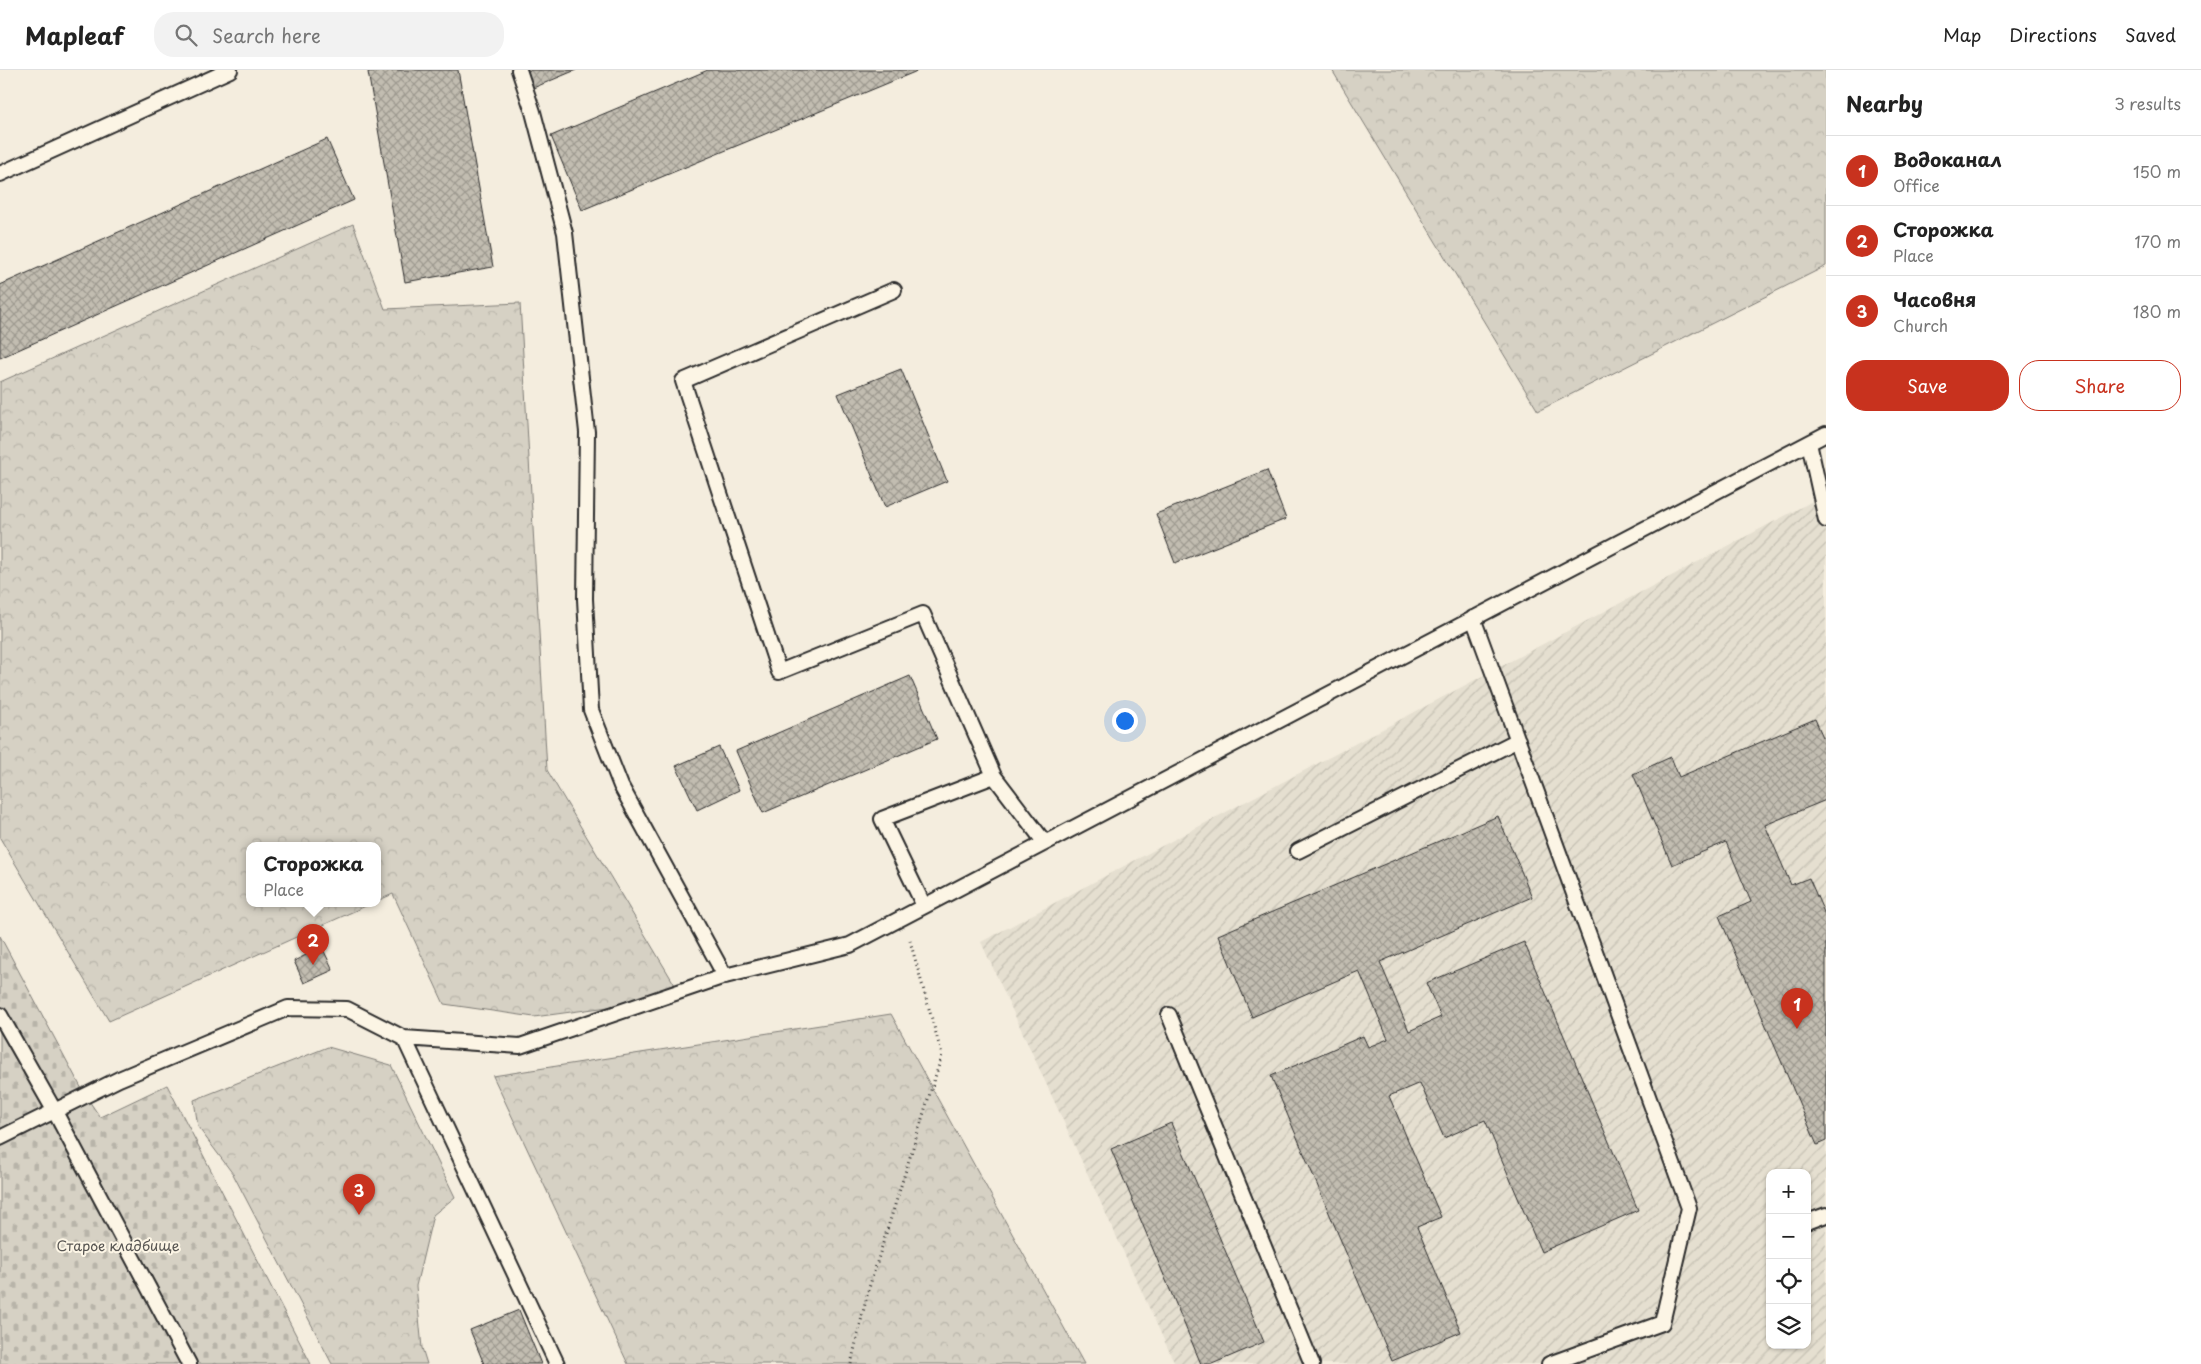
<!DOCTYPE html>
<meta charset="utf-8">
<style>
body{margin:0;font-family:"Playpen Sans",sans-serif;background:#f2f2f2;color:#222}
.controls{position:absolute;right:15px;bottom:15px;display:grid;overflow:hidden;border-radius:10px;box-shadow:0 1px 4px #0004}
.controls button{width:45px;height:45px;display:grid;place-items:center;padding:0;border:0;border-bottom:1px solid #e0e0e0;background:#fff;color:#222;font:25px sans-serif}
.you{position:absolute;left:1124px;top:650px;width:18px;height:18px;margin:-12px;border:4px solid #fff;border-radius:50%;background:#1a73e8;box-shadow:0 0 0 8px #1a73e833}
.badge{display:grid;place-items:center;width:32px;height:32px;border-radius:50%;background:#c8321e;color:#fff;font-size:16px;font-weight:700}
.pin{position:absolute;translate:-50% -41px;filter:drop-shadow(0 1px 2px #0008)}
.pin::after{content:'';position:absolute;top:26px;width:18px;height:15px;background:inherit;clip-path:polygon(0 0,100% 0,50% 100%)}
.popup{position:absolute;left:246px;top:772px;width:135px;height:65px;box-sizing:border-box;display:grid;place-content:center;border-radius:10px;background:#fff;filter:drop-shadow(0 1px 4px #0005);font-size:16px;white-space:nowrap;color:#767676}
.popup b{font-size:19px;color:#222}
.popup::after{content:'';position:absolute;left:50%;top:100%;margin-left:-10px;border:10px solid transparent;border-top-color:#fff}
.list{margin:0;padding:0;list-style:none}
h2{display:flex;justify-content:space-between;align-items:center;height:65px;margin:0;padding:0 20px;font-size:21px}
h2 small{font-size:16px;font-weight:400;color:#767676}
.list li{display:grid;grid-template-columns:32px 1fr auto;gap:15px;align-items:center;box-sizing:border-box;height:70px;padding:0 20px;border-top:1px solid #e0e0e0}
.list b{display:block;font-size:19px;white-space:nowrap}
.list p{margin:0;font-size:16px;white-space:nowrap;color:#767676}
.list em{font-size:16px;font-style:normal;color:#767676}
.actions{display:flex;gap:10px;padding:15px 20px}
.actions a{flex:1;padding:11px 0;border:1px solid #c8321e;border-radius:20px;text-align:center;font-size:18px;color:#c8321e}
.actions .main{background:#c8321e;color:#fff}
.icon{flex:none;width:28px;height:28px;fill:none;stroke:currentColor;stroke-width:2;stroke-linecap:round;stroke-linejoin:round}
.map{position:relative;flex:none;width:1826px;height:1294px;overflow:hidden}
header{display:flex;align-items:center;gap:30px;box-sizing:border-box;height:70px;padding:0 25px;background:#fff;border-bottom:1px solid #e0e0e0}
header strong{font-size:24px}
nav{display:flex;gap:28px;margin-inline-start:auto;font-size:18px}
.search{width:350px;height:45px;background:#f2f2f2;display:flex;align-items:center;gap:12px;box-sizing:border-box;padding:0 18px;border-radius:20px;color:#767676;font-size:19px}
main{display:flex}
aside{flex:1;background:#fff}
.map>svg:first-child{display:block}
.industrial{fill:url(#industrial-furrows);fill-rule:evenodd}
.forest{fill:url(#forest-crowns);stroke:#807e78}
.cemetery{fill:url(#cemetery-stones);stroke:#807e78}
.building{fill:url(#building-cross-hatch);stroke:#2b2b2b}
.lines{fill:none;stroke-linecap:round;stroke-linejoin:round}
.lane-casing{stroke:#2b2b2b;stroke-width:18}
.path{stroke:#2b2b2b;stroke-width:3;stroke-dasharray:1 4;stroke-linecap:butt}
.lane{stroke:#fcf5e5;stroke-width:14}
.labels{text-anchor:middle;stroke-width:4;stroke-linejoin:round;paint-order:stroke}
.park-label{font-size:14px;fill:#565451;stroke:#fcf5e5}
</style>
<header>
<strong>Mapleaf</strong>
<div class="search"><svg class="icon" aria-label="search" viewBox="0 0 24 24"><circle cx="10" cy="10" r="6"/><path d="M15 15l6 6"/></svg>Search here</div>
<nav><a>Map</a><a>Directions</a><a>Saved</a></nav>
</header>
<main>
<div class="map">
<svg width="1826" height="1294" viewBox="0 0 1826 1294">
<defs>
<pattern id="industrial-furrows" width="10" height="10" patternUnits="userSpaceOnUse" patternTransform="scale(1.25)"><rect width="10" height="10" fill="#e5dfd0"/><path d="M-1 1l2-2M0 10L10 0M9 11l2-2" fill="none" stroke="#c5c0b3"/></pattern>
<pattern id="forest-crowns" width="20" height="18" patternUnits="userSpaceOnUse" patternTransform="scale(1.25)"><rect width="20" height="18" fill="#d6d1c4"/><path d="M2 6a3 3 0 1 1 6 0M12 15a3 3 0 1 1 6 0" fill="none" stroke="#b8b4a9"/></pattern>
<pattern id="cemetery-stones" width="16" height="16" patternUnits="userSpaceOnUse" patternTransform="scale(1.25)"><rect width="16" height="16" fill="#d6d1c4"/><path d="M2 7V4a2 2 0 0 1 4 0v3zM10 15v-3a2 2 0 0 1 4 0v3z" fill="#b8b4a9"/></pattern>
<pattern id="building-cross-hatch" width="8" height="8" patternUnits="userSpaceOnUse" patternTransform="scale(1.25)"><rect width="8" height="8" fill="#c2bdb1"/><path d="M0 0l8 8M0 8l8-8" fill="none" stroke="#9e9a90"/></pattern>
</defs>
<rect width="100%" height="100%" fill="#f4edde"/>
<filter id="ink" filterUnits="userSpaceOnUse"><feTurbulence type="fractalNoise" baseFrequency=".02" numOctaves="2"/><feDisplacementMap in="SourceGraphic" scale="10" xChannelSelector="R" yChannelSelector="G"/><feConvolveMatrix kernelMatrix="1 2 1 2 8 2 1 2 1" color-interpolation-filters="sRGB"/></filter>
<g filter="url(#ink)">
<!-- industrial -->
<path class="industrial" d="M1826,424V1294H1175L981,872ZM1770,1103H1807V1275H1770Z"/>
<!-- forest -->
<path class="forest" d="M1332,0H1826V196L1538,341Z
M353,154L385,239L520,233L547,700L682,927L534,947L444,934L393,824L377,831V776H249V834H370L109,951L0,768V312Z
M891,944L1084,1294H628L493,1006Z
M328,977L391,995L455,1127L433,1145L416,1216L422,1278L427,1294H332L233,1104L198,1057L194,1030Z"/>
<!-- cemetery -->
<path class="cemetery" d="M0,866L85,1025L100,1047L167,1015L311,1294H0Z"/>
<!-- building -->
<path class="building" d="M379,0H458L493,197L405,212L368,2Z
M526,0H576L533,18Z
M708,0H916L917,1L582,140L551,66Z
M327,69L354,130L0,288V215Z
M901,299L947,411L885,437L838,324Z
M1267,400L1286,449L1175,493L1156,444Z
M910,606L937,669L763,743L736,681Z
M1815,649L1826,674V730L1765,755L1791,815L1809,808L1826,847V1071L1817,1075L1719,846L1751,832L1726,772L1672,795L1633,704L1671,687L1679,707Z
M719,677L739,720L697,740L676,696Z
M1498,746L1532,827L1380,892L1409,961L1441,947L1426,913L1524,872L1638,1140L1541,1182L1485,1050L1444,1068L1420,1013L1389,1026L1441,1147L1417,1157L1461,1262L1392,1291L1271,1006L1363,966L1368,977L1388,969L1359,901L1252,947L1218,865Z
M322,877L333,900L304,913L294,891Z
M1171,1053L1264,1272L1212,1294H1201L1111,1079Z
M519,1240L541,1294H484L470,1260Z"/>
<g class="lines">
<!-- lane casing -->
<g class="lane-casing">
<path id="lane" d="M519,0L533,42L565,163L587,362L585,529L591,640L621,716L725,906
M0,104L230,0
M894,220L683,311L779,602L923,544L994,706
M1809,373L1826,450
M1473,548L1689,1138L1662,1253L1549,1294
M1298,781L1518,670
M924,836L882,749L994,706L1045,773
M0,945L54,1040L189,1294
M1169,945L1312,1294
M404,968L557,1294
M0,1068L119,1009L288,938L347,939L404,968L520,976L725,906L850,875L1826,364
M1807,1152L1826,1145"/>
</g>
<!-- path -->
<path class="path" d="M851,1294L868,1221L942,985L910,871"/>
<!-- lane -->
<use href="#lane" class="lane"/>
</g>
</g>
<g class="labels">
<!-- park labels -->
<g class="park-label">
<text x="118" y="1181">Старое кладбище</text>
</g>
</g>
</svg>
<div class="controls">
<button>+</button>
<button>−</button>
<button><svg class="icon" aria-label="locate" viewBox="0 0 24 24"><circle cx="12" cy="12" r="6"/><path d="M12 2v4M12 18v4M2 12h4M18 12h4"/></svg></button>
<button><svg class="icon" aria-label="layers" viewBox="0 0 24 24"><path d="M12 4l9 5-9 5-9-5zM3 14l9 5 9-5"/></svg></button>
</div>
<div class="you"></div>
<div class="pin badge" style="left:1797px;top:959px">1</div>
<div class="pin badge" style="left:313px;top:895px">2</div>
<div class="popup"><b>Сторожка</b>Place</div>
<div class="pin badge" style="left:359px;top:1145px">3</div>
</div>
<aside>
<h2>Nearby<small>3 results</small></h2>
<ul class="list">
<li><span class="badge">1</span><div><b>Водоканал</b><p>Office</p></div><em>150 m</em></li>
<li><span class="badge">2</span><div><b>Сторожка</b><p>Place</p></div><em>170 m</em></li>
<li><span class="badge">3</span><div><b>Часовня</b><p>Church</p></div><em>180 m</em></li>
</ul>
<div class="actions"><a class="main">Save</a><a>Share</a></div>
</aside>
</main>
